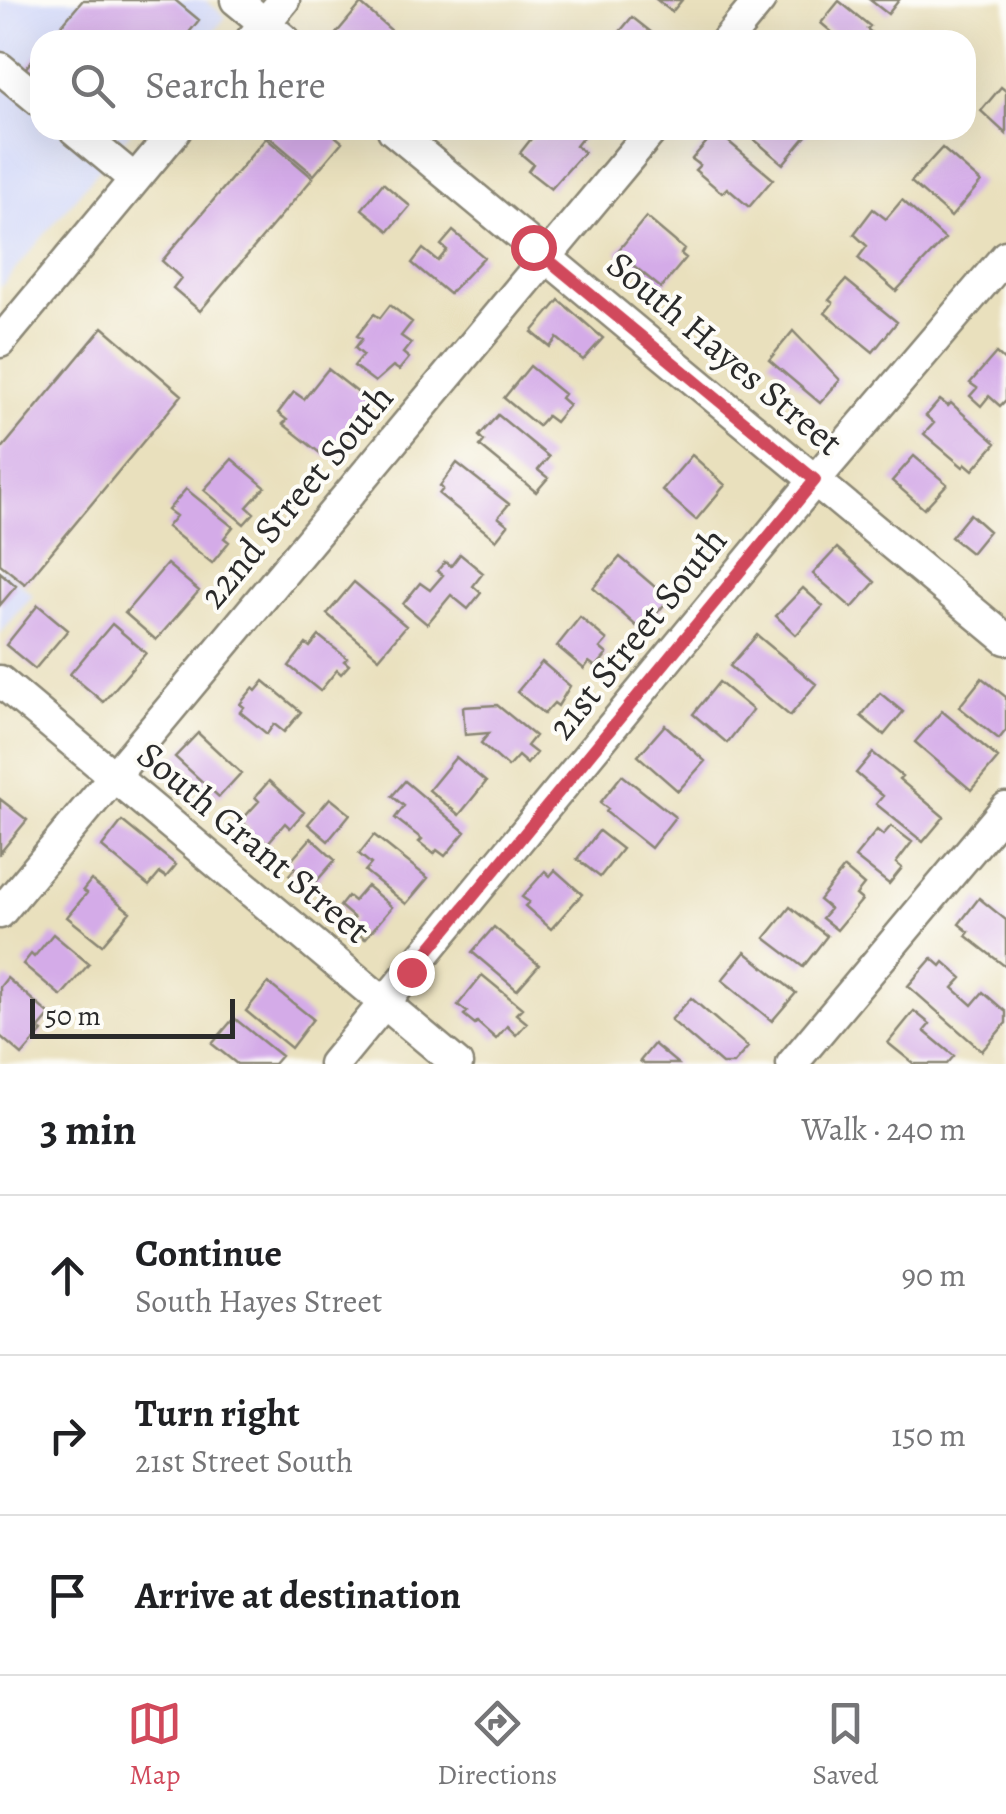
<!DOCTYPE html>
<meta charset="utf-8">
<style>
body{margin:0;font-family:Alegreya,serif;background:#f2f2f2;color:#202124}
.scale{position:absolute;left:30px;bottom:25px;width:205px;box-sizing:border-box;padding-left:10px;border:5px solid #2b2b2b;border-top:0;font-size:28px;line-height:35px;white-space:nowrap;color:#2b2b2b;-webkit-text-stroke:8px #fdfcf7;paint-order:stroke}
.stop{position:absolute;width:30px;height:30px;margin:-22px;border:8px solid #d1495b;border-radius:50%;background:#fff}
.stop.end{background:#d1495b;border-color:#fff;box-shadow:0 2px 10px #0008}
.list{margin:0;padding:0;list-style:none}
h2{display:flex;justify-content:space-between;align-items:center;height:130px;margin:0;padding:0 40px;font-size:42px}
h2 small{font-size:32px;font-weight:400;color:#757577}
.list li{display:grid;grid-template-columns:65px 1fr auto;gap:30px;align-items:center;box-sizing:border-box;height:160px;padding:0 40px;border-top:2px solid #e0e0e0}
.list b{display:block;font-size:38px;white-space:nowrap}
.list p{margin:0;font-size:32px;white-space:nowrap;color:#757577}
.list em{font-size:32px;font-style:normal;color:#757577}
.icon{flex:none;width:55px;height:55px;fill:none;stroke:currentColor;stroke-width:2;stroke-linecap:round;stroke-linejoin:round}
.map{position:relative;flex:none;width:1006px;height:1064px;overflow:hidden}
.search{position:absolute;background:#fff;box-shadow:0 10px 40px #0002;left:30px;right:30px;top:30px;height:110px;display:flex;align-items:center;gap:25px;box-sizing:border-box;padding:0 35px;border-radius:30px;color:#757577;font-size:38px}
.sheet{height:610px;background:#fff}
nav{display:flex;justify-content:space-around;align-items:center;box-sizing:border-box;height:140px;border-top:2px solid #e0e0e0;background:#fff;font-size:28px;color:#757577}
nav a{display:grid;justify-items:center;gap:5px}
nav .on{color:#d1495b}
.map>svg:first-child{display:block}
.built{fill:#d3d9f9}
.building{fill:#d4abe8}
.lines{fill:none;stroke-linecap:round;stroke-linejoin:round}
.minor-casing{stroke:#8a8674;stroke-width:35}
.minor{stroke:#fff;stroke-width:30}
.route{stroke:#d1495b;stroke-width:12}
.labels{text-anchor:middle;stroke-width:8;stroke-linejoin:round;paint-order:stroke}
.street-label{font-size:38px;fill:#2b2b2b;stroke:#fdfcf7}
</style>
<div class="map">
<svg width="1006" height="1064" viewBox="0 0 1006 1064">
<rect width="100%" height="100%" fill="#fdfcf7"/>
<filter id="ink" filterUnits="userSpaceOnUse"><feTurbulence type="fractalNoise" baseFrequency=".01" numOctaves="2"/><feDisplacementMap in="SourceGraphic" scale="20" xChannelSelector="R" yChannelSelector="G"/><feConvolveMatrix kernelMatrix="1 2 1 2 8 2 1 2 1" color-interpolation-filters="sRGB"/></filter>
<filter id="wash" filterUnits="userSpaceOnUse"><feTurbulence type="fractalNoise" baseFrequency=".0048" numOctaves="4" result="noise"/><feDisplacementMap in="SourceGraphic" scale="40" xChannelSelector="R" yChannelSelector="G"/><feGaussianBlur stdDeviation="2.25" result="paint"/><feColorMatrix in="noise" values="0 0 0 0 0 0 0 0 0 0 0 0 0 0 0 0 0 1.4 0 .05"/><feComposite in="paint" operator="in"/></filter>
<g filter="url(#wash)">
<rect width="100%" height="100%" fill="#e9e0bd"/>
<!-- built -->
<path class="built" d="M0,0H205L226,17L207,40H40V130H132L0,288Z
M0,566L33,595L0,634Z"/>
<g id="blocks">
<!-- building -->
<path class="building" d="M83,0H175L199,20L183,40H49Z
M657,0H682L672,12Z
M870,0H899L888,14Z
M839,1L870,26L867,29L880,40H841L821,23Z
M361,4L392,31L384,40H339L334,36Z
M632,17L661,40H613Z
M40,51V94L19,76Z
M1001,87L1006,91V134L981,111Z
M261,130H328L342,142L314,175Z
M538,130H574L583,137L576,146L584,152L551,189L528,171L533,164L520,153Z
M743,130H811L783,164Z
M716,131L773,179L749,207L727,188L722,193L695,170L700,165L692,159Z
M266,138L313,178L200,311L173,288L181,278L162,261Z
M942,148L981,182L951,217L911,182Z
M383,183L410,206L389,231L362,209Z
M902,200L945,239L896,291L858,258L867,246L854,234L873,209L886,219Z
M646,217L684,249L681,254L686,258L661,288L617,252Z
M453,231L484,257L449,294L412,263L423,249L438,261L447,250L441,245Z
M846,280L897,322L873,352L825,313L833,303L829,300Z
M559,300L603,338L583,360L557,338L550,347L532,332Z
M390,305L412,322L401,336L411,343L403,353L409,358L399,370L393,366L375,382L354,366L363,355L355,348L362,339L357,336L374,314L380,318Z
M103,327L182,395L25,584L0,564V451Z
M793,331L840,380L820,403L769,360Z
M996,353L1006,362V400L1000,406L989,396L981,406L970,396L977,388L970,383Z
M530,366L564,394L561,398L569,405L555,422L547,416L538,426L504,398Z
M328,369L370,402L325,457L283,424L287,420L278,413L294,392L304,399Z
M940,400L948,406L951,403L996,443L973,470L966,464L963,467L924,434L934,423L926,416Z
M498,415L549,457L538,470L548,478L536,492L480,446L484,441L479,436Z
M692,455L725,485L696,520L662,490Z
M914,456L947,484L924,509L892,481Z
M232,459L265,487L247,507L254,513L244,524L204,490Z
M457,463L509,504L498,517L508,525L496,540L439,494L443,489L440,486Z
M186,489L233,527L224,538L229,542L212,563L167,527L176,516L168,510Z
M970,514L989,531L971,553L951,537Z
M837,548L875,582L852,608L813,574Z
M460,554L483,573L473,586L481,593L468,609L451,595L427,624L403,604L420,583L430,590L443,575L437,571L445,562L451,566Z
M620,557L669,599L642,631L593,588Z
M167,564L199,591L156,640L125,613Z
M0,572L16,586L0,605Z
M354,582L406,626L379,658L327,614Z
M803,588L823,606L796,635L776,616Z
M38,605L68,630L35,669L6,645Z
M580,617L607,640L600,648L607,654L596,667L589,662L584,669L557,646Z
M112,624L146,653L103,702L70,674Z
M757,635L816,684L790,716L730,666Z
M319,636L347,658L344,661L349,665L341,674L337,670L320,691L289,666L306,644L310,647Z
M542,662L570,686L558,706L554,703L544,714L517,692Z
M982,678L1006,697V730L999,739L959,707Z
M264,681L301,712L284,732L274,724L267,734L240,712L244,707L240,704L253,688L256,691Z
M719,682L753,710L727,743L693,714Z
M880,693L903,712L884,735L861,716Z
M497,705L535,736L527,746L536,753L527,764L518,756L508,767L481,743L489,733L465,735L463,707Z
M942,711L998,758L971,790L915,742Z
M665,725L705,761L678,791L638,756Z
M198,733L241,773L219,797L175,757Z
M873,753L902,776L899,779L944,817L923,842L876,804L883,796L856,773Z
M456,757L486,782L459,815L429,790Z
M622,775L675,817L651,848L606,812L608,809L600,803Z
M269,781L304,812L290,828L285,823L267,844L260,838L256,842L247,834L251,830L241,821L259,801L255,797Z
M405,781L465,832L445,856L437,850L434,854L419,842L422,839L395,818L404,806L392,796Z
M330,798L350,814L328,841L308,824Z
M0,799L27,820L0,853Z
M122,821L176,865L166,877L160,873L149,886L102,847Z
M891,826L912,842L896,863L902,868L889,884L855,857L877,830L883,835Z
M599,831L622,849L600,877L577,859Z
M374,835L428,878L406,904L365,871L371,864L359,854Z
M311,838L335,860L314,884L307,879L301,886L289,875L295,868L289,863Z
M844,868L864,885L856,895L862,900L837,930L822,918L830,909L819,900Z
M555,870L582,894L551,929L525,906L529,902L522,897L545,871L550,876Z
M91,880L130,912L102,945L67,917L87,893L83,890Z
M367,886L392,907L365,939L349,925L354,918L340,906L348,896L354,901Z
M979,898L1006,920V967L966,936L969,932L959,924Z
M790,907L827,936L803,967L765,938Z
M494,927L539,965L517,990L472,952Z
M53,934L89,964L61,996L23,964L31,954L34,957Z
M745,952L796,993L772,1021L722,980Z
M932,958L941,966L944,962L962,978L953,988L972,1005L983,992L1006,1012V1023L982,1051L908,986Z
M482,975L522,1008L516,1014L527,1023L516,1035L507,1026L496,1039L477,1022L475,1024L464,1015L467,1012L458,1005Z
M7,978L50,1015L38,1029L42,1032L22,1055L0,1036V987Z
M268,983L313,1019L291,1048L246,1011Z
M691,998L748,1047L733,1064H722L671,1020Z
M914,1011L930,1024L924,1031L954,1056L947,1064H914L888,1043Z
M234,1018L281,1056L274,1064H237L212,1044Z
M654,1044L678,1064H644L640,1061Z"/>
</g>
</g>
<g filter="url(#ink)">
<use href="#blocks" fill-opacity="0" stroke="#8a8674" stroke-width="2.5"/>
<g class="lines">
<!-- minor casing -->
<g class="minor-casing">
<path id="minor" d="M236,0L285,40
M251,40L284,0
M727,40L760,0
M0,68L40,101
M75,130L134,179
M393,130L1006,639
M0,342L176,130
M0,681L457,1064
M0,913L652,130
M334,1064L815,480L1006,256
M792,1064L1006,808"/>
</g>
<!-- minor -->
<use href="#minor" class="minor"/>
</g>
</g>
<g class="lines" filter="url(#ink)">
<!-- route -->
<path class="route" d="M411,972L815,480L533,247"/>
</g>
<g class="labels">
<!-- street labels -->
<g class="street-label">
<text transform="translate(725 353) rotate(40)" y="13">South Hayes Street</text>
<text transform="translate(296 496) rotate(-50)" y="13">22nd Street South</text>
<text transform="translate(637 633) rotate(-51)" y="13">21st Street South</text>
<text transform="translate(254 842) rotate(40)" y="13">South Grant Street</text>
</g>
</g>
</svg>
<div class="scale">50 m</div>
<div class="stop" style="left:533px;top:247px"></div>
<div class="stop end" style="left:411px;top:972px"></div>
<div class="search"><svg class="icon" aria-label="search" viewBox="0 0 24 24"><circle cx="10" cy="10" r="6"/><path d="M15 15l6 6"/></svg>Search here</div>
</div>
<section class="sheet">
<h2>3 min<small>Walk · 240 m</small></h2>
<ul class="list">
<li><svg class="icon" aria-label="ahead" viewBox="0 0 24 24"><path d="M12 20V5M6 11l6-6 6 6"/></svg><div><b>Continue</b><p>South Hayes Street</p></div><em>90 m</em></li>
<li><svg class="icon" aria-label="right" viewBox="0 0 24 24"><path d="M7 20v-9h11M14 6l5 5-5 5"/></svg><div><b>Turn right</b><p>21st Street South</p></div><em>150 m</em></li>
<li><svg class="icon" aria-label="arrive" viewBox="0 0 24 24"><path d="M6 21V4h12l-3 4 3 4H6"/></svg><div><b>Arrive at destination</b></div></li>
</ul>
</section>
<nav>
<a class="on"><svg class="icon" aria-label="map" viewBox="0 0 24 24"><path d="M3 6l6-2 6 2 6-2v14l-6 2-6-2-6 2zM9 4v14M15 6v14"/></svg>Map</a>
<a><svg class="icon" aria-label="directions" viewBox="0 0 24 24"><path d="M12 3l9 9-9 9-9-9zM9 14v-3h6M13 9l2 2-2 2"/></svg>Directions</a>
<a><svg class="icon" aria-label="saved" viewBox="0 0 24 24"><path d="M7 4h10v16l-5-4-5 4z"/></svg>Saved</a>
</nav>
